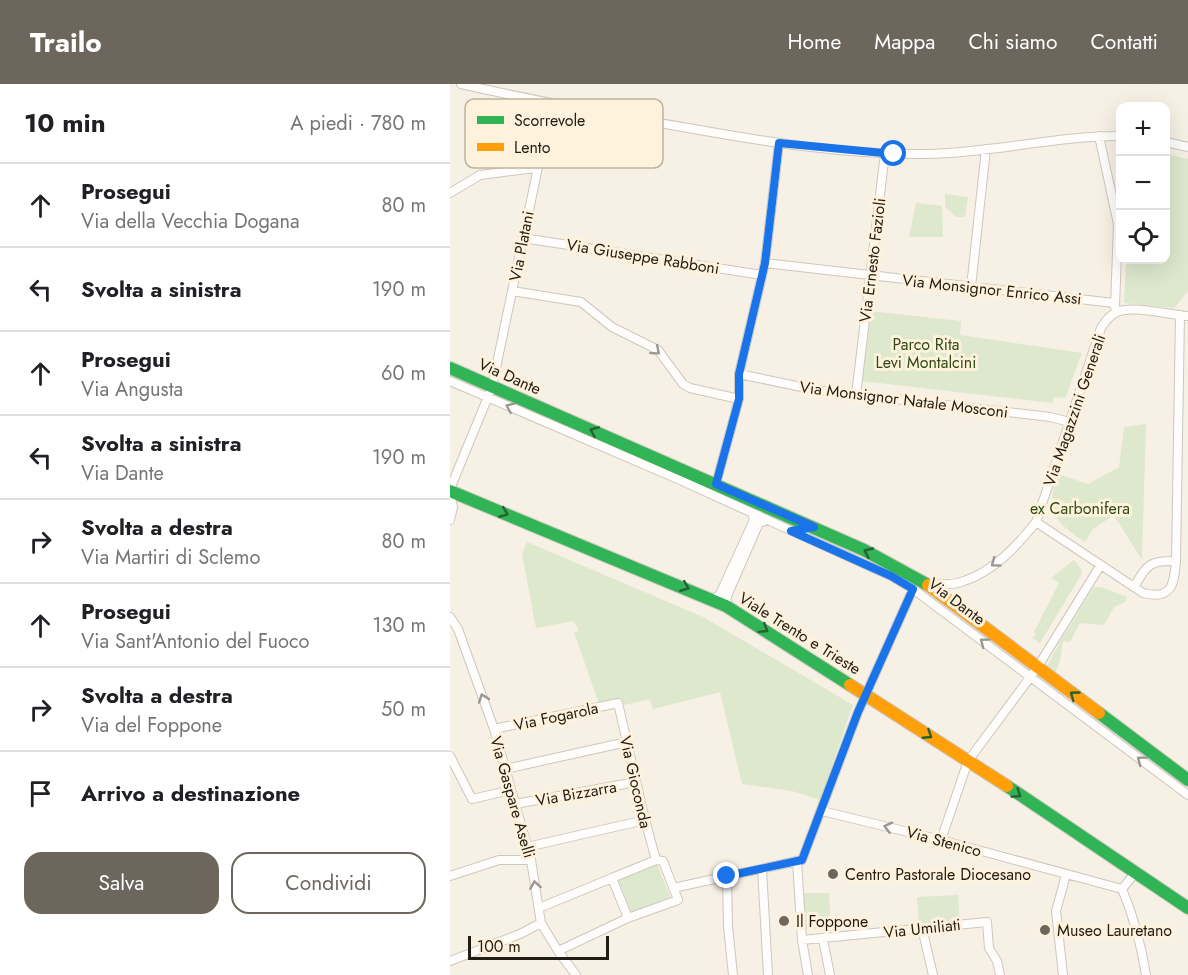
<!DOCTYPE html>
<html lang="it">
<meta charset="utf-8">
<style>
body{margin:0;font-family:Jost,sans-serif;background:#f2f2f2;color:#202124}
.controls{position:absolute;right:18px;top:18px;display:grid;overflow:hidden;border-radius:12px;box-shadow:0 6px 24px #0002}
.controls button{width:54px;height:54px;display:grid;place-items:center;padding:0;border:0;border-bottom:2px solid #e0e0e0;background:#fff;color:#202124;font:30px sans-serif}
.scale{position:absolute;left:18px;bottom:15px;width:141px;box-sizing:border-box;padding-left:6px;border:3px solid #221c13;border-top:0;font-size:16px;line-height:21px;white-space:nowrap;color:#221c13;-webkit-text-stroke:4px #fff2dd;paint-order:stroke}
.stop{position:absolute;width:18px;height:18px;margin:-14px;border:4px solid #1a73e8;border-radius:50%;background:#fff}
.stop.end{background:#1a73e8;border-color:#fff;box-shadow:0 2px 6px #0008}
.list{margin:0;padding:0;list-style:none}
h2{display:flex;justify-content:space-between;align-items:center;height:78px;margin:0;padding:0 24px;font-size:26px}
h2 small{font-size:20px;font-weight:400;color:#757577}
.list li{display:grid;grid-template-columns:39px 1fr auto;gap:18px;align-items:center;box-sizing:border-box;height:84px;padding:0 24px;border-top:2px solid #e0e0e0}
.list b{display:block;font-size:22px;white-space:nowrap}
.list p{margin:0;font-size:20px;white-space:nowrap;color:#757577}
.list em{font-size:20px;font-style:normal;color:#757577}
.actions{display:flex;gap:12px;padding:18px 24px}
.actions a{flex:1;padding:14px 0;border:2px solid #6d665c;border-radius:18px;text-align:center;font-size:21px;color:#6d665c}
.actions .main{background:#6d665c;color:#fff}
.icon{flex:none;width:33px;height:33px;fill:none;stroke:currentColor;stroke-width:2;stroke-linecap:round;stroke-linejoin:round}
.map{position:relative;flex:none;width:738px;height:891px;overflow:hidden}
header{display:flex;align-items:center;gap:36px;box-sizing:border-box;height:84px;padding:0 30px;background:#6d665c;color:#fff}
header strong{font-size:28px}
nav{display:flex;gap:33px;margin-inline-start:auto;font-size:21px}
main{display:flex}
aside{flex:1;background:#fff}
.map>svg:first-child{display:block}
.green{fill:#dde8cd}
.lines{fill:none;stroke-linecap:round;stroke-linejoin:round}
.street-casing{stroke:#cdc7bd;stroke-width:10}
.fast-casing{stroke:#cdc7bd;stroke-width:14}
.slow-casing{stroke:#cdc7bd;stroke-width:14}
.street{stroke:#fefdfb;stroke-width:8}
.fast{stroke:#30b455;stroke-width:12}
.slow{stroke:#ff9f0a;stroke-width:12}
.oneway{stroke:#9b9893}
.oneway2{stroke:#286031}
.route{stroke:#1a73e8;stroke-width:8}
.poi-dot{fill:#6d665c;stroke:#fff2dd;stroke-width:2}
.labels{text-anchor:middle;stroke-width:6;stroke-linejoin:round;paint-order:stroke}
.street-label{font-size:16px;fill:#221c13;stroke:#fff2dd}
.park-label{font-size:16px;fill:#2e4d15;stroke:#fff2dd}
.poi-label{font-size:16px;fill:#221c13;stroke:#fff2dd;text-anchor:start}
.key{fill:#fff2dd;stroke:#bdb2a0;stroke-width:1.5}
.key-label{font-size:16px;fill:#221c13}
</style>
<header>
<strong>Trailo</strong>
<nav><a>Home</a><a>Mappa</a><a>Chi siamo</a><a>Contatti</a></nav>
</header>
<main>
<aside>
<h2>10 min<small>A piedi · 780 m</small></h2>
<ul class="list">
<li><svg class="icon" aria-label="ahead" viewBox="0 0 24 24"><path d="M12 20V5M6 11l6-6 6 6"/></svg><div><b>Prosegui</b><p>Via della Vecchia Dogana</p></div><em>80 m</em></li>
<li><svg class="icon" aria-label="left" viewBox="0 0 24 24"><path d="M17 20v-9H6M10 6l-5 5 5 5"/></svg><div><b>Svolta a sinistra</b></div><em>190 m</em></li>
<li><svg class="icon" aria-label="ahead" viewBox="0 0 24 24"><path d="M12 20V5M6 11l6-6 6 6"/></svg><div><b>Prosegui</b><p>Via Angusta</p></div><em>60 m</em></li>
<li><svg class="icon" aria-label="left" viewBox="0 0 24 24"><path d="M17 20v-9H6M10 6l-5 5 5 5"/></svg><div><b>Svolta a sinistra</b><p>Via Dante</p></div><em>190 m</em></li>
<li><svg class="icon" aria-label="right" viewBox="0 0 24 24"><path d="M7 20v-9h11M14 6l5 5-5 5"/></svg><div><b>Svolta a destra</b><p>Via Martiri di Sclemo</p></div><em>80 m</em></li>
<li><svg class="icon" aria-label="ahead" viewBox="0 0 24 24"><path d="M12 20V5M6 11l6-6 6 6"/></svg><div><b>Prosegui</b><p>Via Sant'Antonio del Fuoco</p></div><em>130 m</em></li>
<li><svg class="icon" aria-label="right" viewBox="0 0 24 24"><path d="M7 20v-9h11M14 6l5 5-5 5"/></svg><div><b>Svolta a destra</b><p>Via del Foppone</p></div><em>50 m</em></li>
<li><svg class="icon" aria-label="arrive" viewBox="0 0 24 24"><path d="M6 21V4h12l-3 4 3 4H6"/></svg><div><b>Arrivo a destinazione</b></div></li>
</ul>
<div class="actions"><a class="main">Salva</a><a>Condividi</a></div>
</aside>
<div class="map">
<svg width="738" height="891" viewBox="0 0 738 891">
<rect width="100%" height="100%" fill="#f7f0e5"/>
<!-- green -->
<path class="green" d="M716,70L738,75V207L724,224L674,219L676,176H716Z
M495,110L518,113L515,133H506L495,123Z
M466,119L492,122L493,153H459Z
M419,227L511,237L510,251L632,269L615,314L604,313L602,319L411,297Z
M696,340L692,471V476L664,431L643,445L635,458C603,437 595,427 608,390L638,400L669,383L674,343Z
M77,458L253,533L403,621L370,716L342,707L292,700L270,608L203,625L200,615L174,621L172,616L149,620L124,548L129,547L124,537L86,544L72,470Z
M624,476L632,486L631,491L590,559L583,554L586,550L584,548L609,499L601,494Z
M644,503H651L677,513L675,518L664,523L654,541L630,539L620,558L613,557L610,576L605,590L597,582L611,556Z
M207,780L220,813L181,828L168,795Z
M353,809H379L381,845H355Z
M508,811L510,837L469,840L467,813Z"/>
<g class="lines">
<!-- street casing -->
<g class="street-casing">
<path id="street" d="M11,0C86,17 162,31 238,44C316,58 397,71 477,70C542,69 605,52 670,52
M649,52L668,140L665,223
M716,58L738,63
M0,109L30,91L86,84
M73,154L312,191
M315,179L664,219
M521,203L536,65
M62,207L131,218L162,243L208,266L233,300L240,304L289,315
M289,290L366,306L600,333L620,338
M0,297L230,396L441,492L463,505L738,711
M406,311L434,77
M266,400L289,315V290L315,179L329,59
M0,405L42,303L101,21
M0,410L3,423L0,436
M586,438L693,509C722,516 724,501 726,477L730,231
M477,499C489,500 502,502 514,497C544,487 567,462 586,438L651,244C655,238 659,231 667,228C684,221 719,231 738,232
M684,503C697,481 699,476 726,477
M264,515L270,510L304,436L302,429
M276,522L277,512L309,439L317,436
M0,533L8,545L44,645L81,776L91,839L108,867L126,891
M44,645L168,619L195,736L206,776
M0,672L22,715L61,706
M55,685L177,658
M65,720L186,698
M372,727L491,756L672,805
M491,756L518,677L587,584L650,482
M77,763L195,736
M206,776L213,777L228,816L178,834L162,794Z
M347,777L352,856L358,891
M312,785L318,891
M0,792L49,776H81
M277,792L278,842L283,891
M223,804L352,776L408,628L463,505
M672,805C684,833 691,860 696,891
M672,805L686,788
M89,824L162,794
M472,844L483,891
M373,855L380,891
M352,856L537,838L539,864L547,877L550,891
M108,867L178,834
M0,877L70,850L91,839
M613,891L606,827L616,791"/>
</g>
<!-- fast casing -->
<g class="fast-casing">
<path id="fast" d="M0,284L414,466L478,501
M0,407L276,522L400,601
M649,629L738,696
M557,702L738,824"/>
</g>
<!-- slow casing -->
<g class="slow-casing">
<path id="slow" d="M478,501L649,629
M400,601L557,702"/>
</g>
<!-- street -->
<use href="#street" class="street"/>
<!-- fast -->
<use href="#fast" class="fast"/>
<!-- slow -->
<use href="#slow" class="slow"/>
</g>
<!-- one-way arrows -->
<defs><path id="oneway-chevron" d="M-2-3.5L2.5 0L-2 3.5" fill="none" stroke-width="1.6" stroke-linecap="round" stroke-linejoin="round" transform="scale(1.5)"/></defs>
<g class="oneway">
<use href="#oneway-chevron" transform="translate(206 267) rotate(40)"/>
<use href="#oneway-chevron" transform="translate(60 323) rotate(-157)"/>
<use href="#oneway-chevron" transform="translate(545 479) rotate(144)"/>
<use href="#oneway-chevron" transform="translate(534 558) rotate(-143)"/>
<use href="#oneway-chevron" transform="translate(33 614) rotate(-110)"/>
<use href="#oneway-chevron" transform="translate(691 676) rotate(-143)"/>
<use href="#oneway-chevron" transform="translate(438 743) rotate(-166)"/>
<use href="#oneway-chevron" transform="translate(85 801) rotate(-99)"/>
</g>
<g class="oneway2">
<use href="#oneway-chevron" transform="translate(144 347) rotate(-157)"/>
<use href="#oneway-chevron" transform="translate(54 429) rotate(22)"/>
<use href="#oneway-chevron" transform="translate(418 468) rotate(-155)"/>
<use href="#oneway-chevron" transform="translate(235 503) rotate(22)"/>
<use href="#oneway-chevron" transform="translate(314 545) rotate(32)"/>
<use href="#oneway-chevron" transform="translate(624 611) rotate(-144)"/>
<use href="#oneway-chevron" transform="translate(478 651) rotate(33)"/>
<use href="#oneway-chevron" transform="translate(567 710) rotate(34)"/>
</g>
<g class="lines">
<!-- route -->
<path class="route" d="M277,792L352,776L408,628L463,505L441,492L341,447L364,443L266,400L289,315V290L315,179L329,59L444,70"/>
</g>
<!-- markers -->
<g class="poi-dot">
<circle cx="383" cy="790" r="6"/>
<circle cx="334" cy="837" r="6"/>
<circle cx="595" cy="846" r="6"/>
</g>
<g class="labels">
<!-- street labels -->
<g class="street-label">
<text transform="translate(71 162) rotate(-79)" y="6">Via Platani</text>
<text transform="translate(193 172) rotate(9)" y="6">Via Giuseppe Rabboni</text>
<text transform="translate(422 176) rotate(-83)" y="6">Via Ernesto Fazioli</text>
<text transform="translate(542 205) rotate(6)" y="6">Via Monsignor Enrico Assi</text>
<text transform="translate(60 292) rotate(24)" y="6">Via Dante</text>
<text transform="translate(454 315) rotate(7)" y="6">Via Monsignor Natale Mosconi</text>
<text transform="translate(624 326) rotate(-71)" y="6">Via Magazzini Generali</text>
<text transform="translate(507 517) rotate(37)" y="6">Via Dante</text>
<text transform="translate(350 549) rotate(32)" y="6">Viale Trento e Trieste</text>
<text transform="translate(106 632) rotate(-12)" y="6">Via Fogarola</text>
<text transform="translate(186 698) rotate(77)" y="6">Via Gioconda</text>
<text transform="translate(126 709) rotate(-10)" y="6">Via Bizzarra</text>
<text transform="translate(63 713) rotate(74)" y="6">Via Gaspare Aselli</text>
<text transform="translate(494 757) rotate(15)" y="6">Via Stenico</text>
<text transform="translate(472 844) rotate(-6)" y="6">Via Umiliati</text>
</g>
<!-- park labels -->
<g class="park-label">
<text x="476" y="266">Parco Rita<tspan x="476" dy="18">Levi Montalcini</tspan></text>
<text x="630" y="430">ex Carbonifera</text>
</g>
<!-- poi labels -->
<g class="poi-label">
<text x="395" y="796">Centro Pastorale Diocesano</text>
<text x="346" y="843">Il Foppone</text>
<text x="607" y="852">Museo Lauretano</text>
</g>
</g>
<!-- legend -->
<rect x="15" y="15" width="198" height="69" rx="9" class="key"/>
<rect x="27" y="32" width="27" height="8" fill="#30b455"/>
<rect x="27" y="59" width="27" height="8" fill="#ff9f0a"/>
<g class="key-label">
<text x="64" y="42">Scorrevole</text>
<text x="64" y="69">Lento</text>
</g>
</svg>
<div class="controls">
<button>+</button>
<button>−</button>
<button><svg class="icon" aria-label="locate" viewBox="0 0 24 24"><circle cx="12" cy="12" r="6"/><path d="M12 2v4M12 18v4M2 12h4M18 12h4"/></svg></button>
</div>
<div class="scale">100 m</div>
<div class="stop" style="left:444px;top:70px"></div>
<div class="stop end" style="left:277px;top:792px"></div>
</div>
</main>
